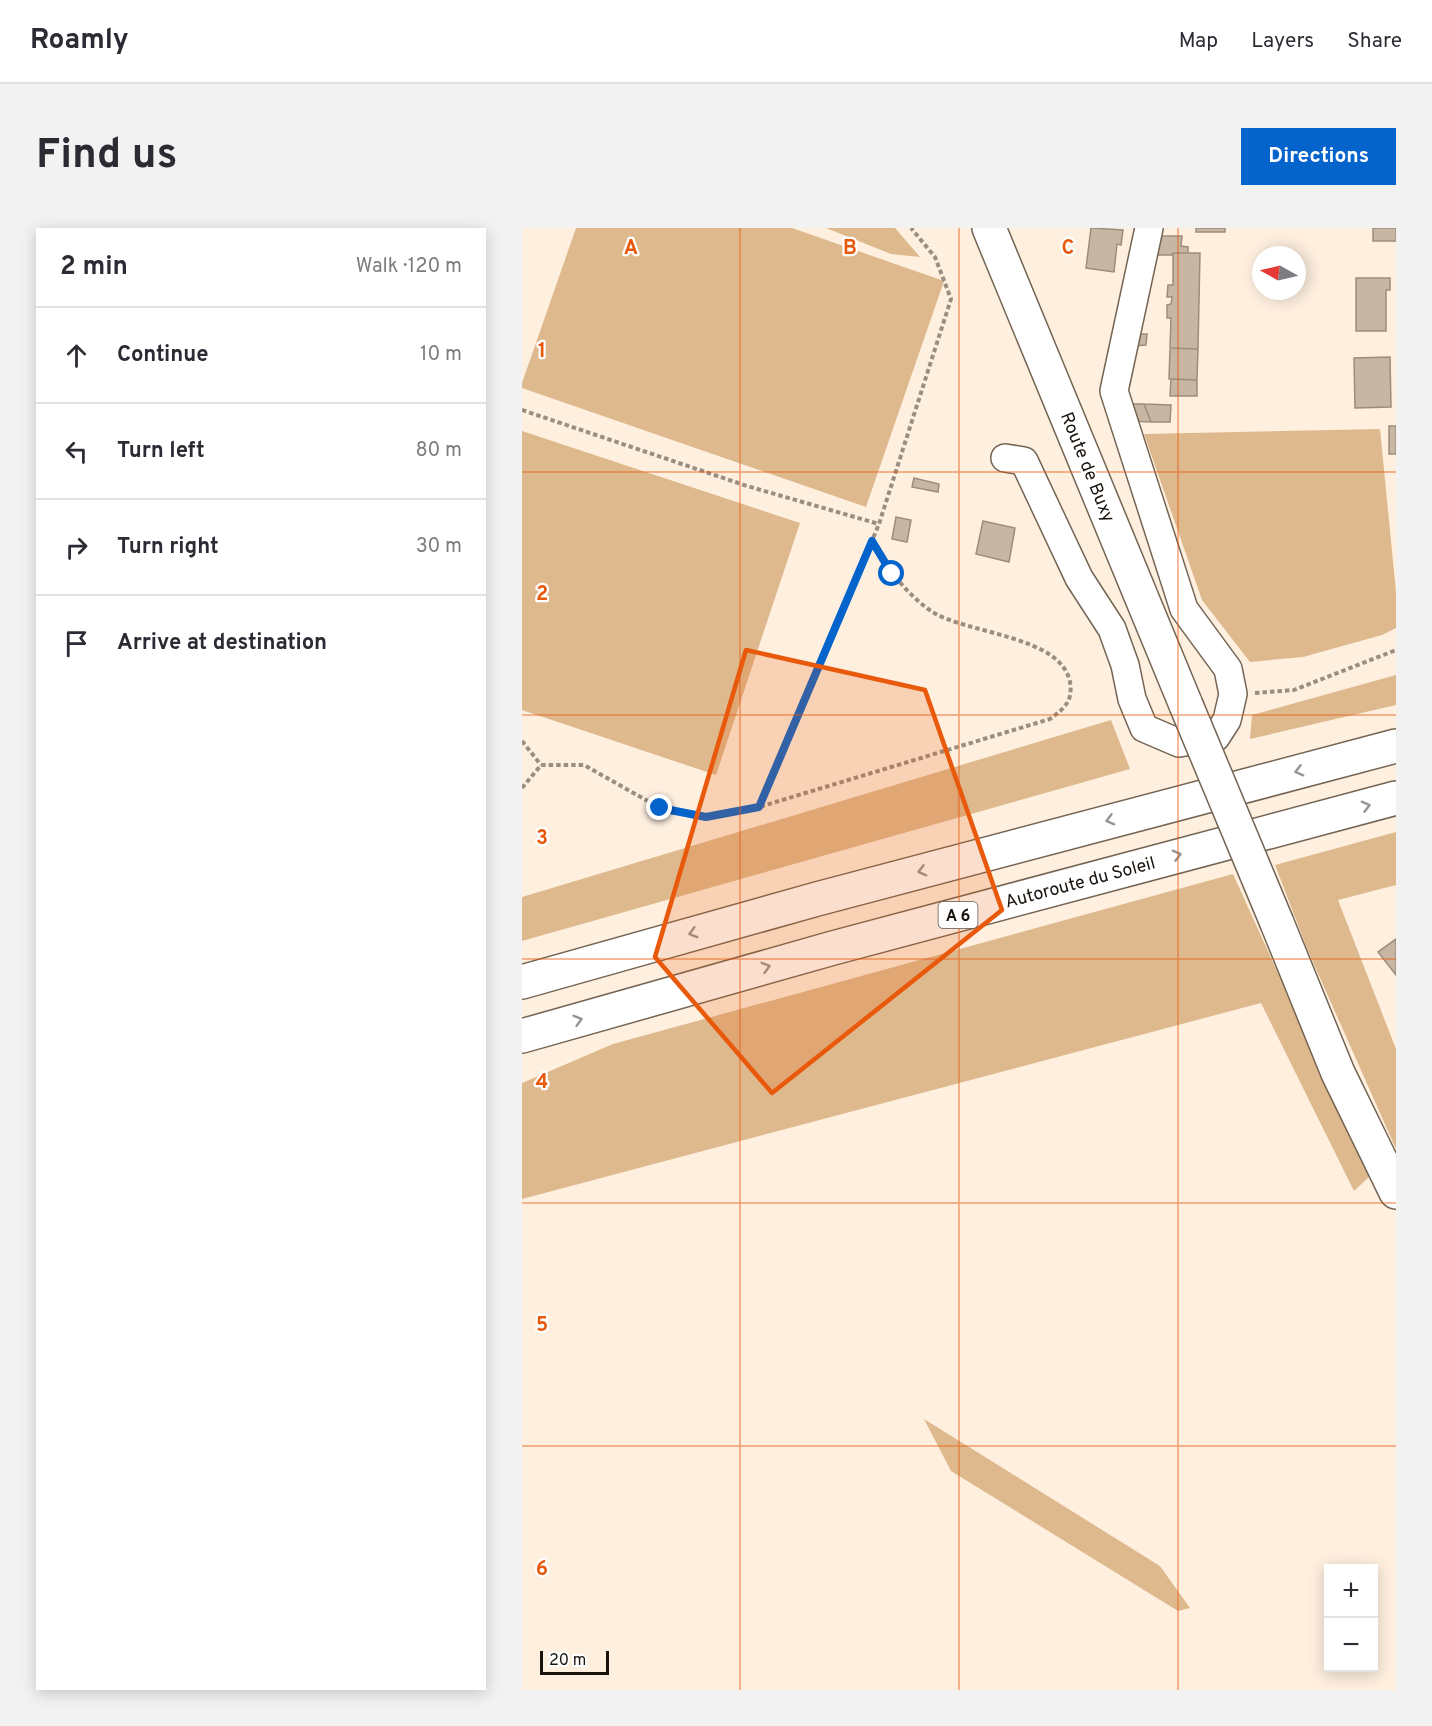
<!DOCTYPE html>
<meta charset="utf-8">
<style>
body{margin:0;font-family:Overpass,sans-serif;background:#f2f2f3;color:#2b2b33}
.controls{position:absolute;right:18px;bottom:18px;display:grid;overflow:hidden;border-radius:0px;box-shadow:0 3px 15px #0003}
.controls button{width:54px;height:54px;display:grid;place-items:center;padding:0;border:0;border-bottom:2px solid #e1e1e2;background:#fff;color:#2b2b33;font:30px sans-serif}
.compass{position:absolute;left:730px;top:18px;width:54px;height:54px;border-radius:50%;background:#fff;box-shadow:0 3px 15px #0003;rotate:278deg}
.scale{position:absolute;left:18px;bottom:15px;width:69px;box-sizing:border-box;padding-left:6px;border:3px solid #19130d;border-top:0;font-size:16px;line-height:21px;white-space:nowrap;color:#19130d;-webkit-text-stroke:4px #fff;paint-order:stroke}
.stop{position:absolute;width:18px;height:18px;margin:-14px;border:4px solid #0563cc;border-radius:50%;background:#fff}
.stop.end{background:#0563cc;border-color:#fff;box-shadow:0 2px 6px #0008}
.list{margin:0;padding:0;list-style:none}
h2{display:flex;justify-content:space-between;align-items:center;height:78px;margin:0;padding:0 24px;font-size:26px}
h2 small{font-size:20px;font-weight:400;color:#7c7c81}
.list li{display:grid;grid-template-columns:39px 1fr auto;gap:18px;align-items:center;box-sizing:border-box;height:96px;padding:0 24px;border-top:2px solid #e1e1e2}
.list b{display:block;font-size:22px;white-space:nowrap}
.list em{font-size:20px;font-style:normal;color:#7c7c81}
.icon{flex:none;width:33px;height:33px;fill:none;stroke:currentColor;stroke-width:2;stroke-linecap:round;stroke-linejoin:round}
.map{position:relative;flex:none;width:874px;height:1462px;overflow:hidden;border-radius:0px}
header{display:flex;align-items:center;gap:36px;box-sizing:border-box;height:84px;padding:0 30px;background:#fff;border-bottom:2px solid #e1e1e2}
header strong{font-size:28px}
nav{display:flex;gap:33px;margin-inline-start:auto;font-size:21px}
.intro{display:flex;align-items:center;justify-content:space-between;box-sizing:border-box;height:144px;padding:0 36px}
h1{margin:0;font-size:42px}
.button{padding:15px 27px;border-radius:0px;background:#0563cc;color:#fff;font-size:21px;font-weight:700}
main{display:flex;gap:36px;padding:0 36px}
aside{flex:1;background:#fff;border-radius:0px;box-shadow:0 3px 15px #0003}
.map>svg:first-child{display:block}
.green{fill:#dfb98e}
.building{fill:#c8b6a4;stroke:#9d8d7b;stroke-width:1.5}
.lines{fill:none;stroke-linecap:round;stroke-linejoin:round}
.minor-casing{stroke:#746453;stroke-width:30}
.secondary-casing{stroke:#746453;stroke-width:36}
.motorway-casing{stroke:#746453;stroke-width:36}
.path{stroke:#998e82;stroke-width:4;stroke-dasharray:4.5 3;stroke-linecap:butt}
.minor{stroke:#fff;stroke-width:27}
.secondary{stroke:#fff;stroke-width:33}
.motorway{stroke:#fff;stroke-width:33}
.secondary-bridge-casing{stroke:#746453;stroke-width:36;stroke-linecap:butt}
.secondary-bridge{stroke:#fff;stroke-width:33}
.oneway{stroke:#989592}
.route{stroke:#0563cc;stroke-width:8}
.marked{fill:#e8590c;fill-opacity:0.2;stroke:#e8590c;stroke-width:4.5;stroke-linejoin:round}
.grid{fill:none;stroke:#e8590c;stroke-width:1.5;stroke-opacity:0.55}
.labels{text-anchor:middle;stroke-width:4.5;stroke-linejoin:round;paint-order:stroke}
.shield{fill:#fff;stroke:#5e5a56;stroke-width:1.5}
.shield-label{font-size:16px;font-weight:bold;fill:#19130d}
.street-label{font-size:18px;fill:#19130d;stroke:#fff}
.grid-label{font-size:20px;text-anchor:middle;font-weight:bold;fill:#e8590c;stroke:#fff;stroke-width:4.5;stroke-linejoin:round;paint-order:stroke}
</style>
<header>
<strong>Roamly</strong>
<nav><a>Map</a><a>Layers</a><a>Share</a></nav>
</header>
<div class="intro"><h1>Find us</h1><a class="button">Directions</a></div>
<main>
<aside>
<h2>2 min<small>Walk · 120 m</small></h2>
<ul class="list">
<li><svg class="icon" aria-label="ahead" viewBox="0 0 24 24"><path d="M12 20V5M6 11l6-6 6 6"/></svg><div><b>Continue</b></div><em>10 m</em></li>
<li><svg class="icon" aria-label="left" viewBox="0 0 24 24"><path d="M17 20v-9H6M10 6l-5 5 5 5"/></svg><div><b>Turn left</b></div><em>80 m</em></li>
<li><svg class="icon" aria-label="right" viewBox="0 0 24 24"><path d="M7 20v-9h11M14 6l5 5-5 5"/></svg><div><b>Turn right</b></div><em>30 m</em></li>
<li><svg class="icon" aria-label="arrive" viewBox="0 0 24 24"><path d="M6 21V4h12l-3 4 3 4H6"/></svg><div><b>Arrive at destination</b></div></li>
</ul>
</aside>
<div class="map">
<svg width="874" height="1462" viewBox="0 0 874 1462">
<rect width="100%" height="100%" fill="#feefdf"/>
<!-- green -->
<path class="green" d="M54,0H270L422,53L344,279L0,160V155Z
M304,0H373L398,29L369,26Z
M858,201L874,364V400L860,407L781,429L728,434L680,372L622,206Z
M0,203L278,295L194,547L0,482Z
M874,447V477L728,511L730,487Z
M589,492L608,541L0,713V669Z
M874,604V657L816,672L874,821V921L786,723L753,637Z
M711,646L848,948L832,963L739,775L0,971V855L91,816Z
M402,1191L638,1338L668,1380L656,1383L429,1243Z"/>
<!-- building -->
<path class="building" d="M569,0L601,2L599,17L595,16L592,44L564,40Z
M674,0H703V4H674Z
M851,0H874V13H851Z
M632,8H660L659,18L666,19V25H651V27H629Z
M651,25H678L676,121L648,120L649,90H645V77L649,76L650,69H645L646,57H651Z
M834,50H868V62H864V103H834Z
M614,106H625L624,117L612,118Z
M648,120L676,121L675,152L647,151Z
M868,129L869,179L833,180L832,130Z
M649,151L675,152V168H648Z
M606,176H622L629,194L606,193Z
M622,176L649,177L648,194H629Z
M867,198H874V226H867Z
M392,250L417,256L416,264L390,259Z
M374,289L389,292L385,314L370,311Z
M461,293L493,300L487,334L454,326Z
M874,711V747L856,724Z"/>
<g class="lines">
<!-- minor casing -->
<g class="minor-casing">
<path id="minor" d="M483,230L502,233L557,350L590,401L603,437L610,471L622,500L657,515L694,509L705,492L711,466L706,441L662,381L592,163L627,0"/>
</g>
<!-- secondary casing -->
<g class="secondary-casing">
<path id="secondary" d="M467,0L664,477
M755,695L816,845L874,964"/>
</g>
<!-- motorway casing -->
<g class="motorway-casing">
<path id="motorway" d="M0,754L295,671L874,518
M0,808L311,720L874,570"/>
</g>
<!-- path -->
<path class="path" d="M0,182L225,258L357,296
M733,465L772,462L874,422
M0,513L19,537
M0,560L19,537H62L138,580L184,589L237,579L528,491C543,480 551,473 548,454C539,407 443,406 409,383C382,364 366,340 350,313
M238,579L357,296L429,71L413,29L389,0"/>
<!-- minor -->
<use href="#minor" class="minor"/>
<!-- secondary -->
<use href="#secondary" class="secondary"/>
<!-- motorway -->
<use href="#motorway" class="motorway"/>
<!-- secondary-bridge casing -->
<g class="secondary-bridge-casing">
<path id="secondary-bridge" d="M664,477L755,695"/>
</g>
<!-- secondary-bridge -->
<use href="#secondary-bridge" class="secondary-bridge"/>
</g>
<!-- one-way arrows -->
<defs><path id="oneway-chevron" d="M-2-3.5L2.5 0L-2 3.5" fill="none" stroke-width="1.6" stroke-linecap="round" stroke-linejoin="round" transform="scale(1.5)"/></defs>
<g class="oneway">
<use href="#oneway-chevron" transform="translate(777 543) rotate(166)"/>
<use href="#oneway-chevron" transform="translate(844 578) rotate(-15)"/>
<use href="#oneway-chevron" transform="translate(588 592) rotate(165)"/>
<use href="#oneway-chevron" transform="translate(655 627) rotate(-15)"/>
<use href="#oneway-chevron" transform="translate(400 643) rotate(165)"/>
<use href="#oneway-chevron" transform="translate(171 705) rotate(164)"/>
<use href="#oneway-chevron" transform="translate(244 739) rotate(-16)"/>
<use href="#oneway-chevron" transform="translate(56 792) rotate(-16)"/>
</g>
<g class="lines">
<!-- route -->
<path class="route" d="M138,580L184,589L237,579L350,313L370,346"/>
</g>
<!-- marked area -->
<path class="marked" d="M224,422L403,462L480,682L250,865L133,729Z"/>
<!-- grid -->
<path class="grid" d="M218,0V1462M437,0V1462M656,0V1462M0,244H874M0,487H874M0,731H874M0,975H874M0,1218H874"/>
<g class="labels">
<!-- shield labels -->
<rect class="shield" x="416.5" y="674" width="39" height="26" rx="4.5"/>
<g class="shield-label">
<text x="436" y="693">A 6</text>
</g>
<!-- street labels -->
<g class="street-label">
<text transform="translate(566 239) rotate(68)" y="6">Route de Buxy</text>
<text transform="translate(558 654) rotate(-15)" y="6">Autoroute du Soleil</text>
</g>
</g>
<g class="grid-label">
<text x="109" y="26">A</text>
<text x="328" y="26">B</text>
<text x="546" y="26">C</text>
<text x="20" y="129">1</text>
<text x="20" y="372">2</text>
<text x="20" y="616">3</text>
<text x="20" y="860">4</text>
<text x="20" y="1103">5</text>
<text x="20" y="1347">6</text>
</g>
</svg>
<div class="controls">
<button>+</button>
<button>−</button>
</div>
<svg class="compass" viewBox="-18 -18 36 36"><path d="M0-13l5 13h-10z" fill="#e53935"/><path d="M0 13l5-13h-10z" fill="#7c7c81"/></svg>
<div class="scale">20 m</div>
<div class="stop" style="left:370px;top:346px"></div>
<div class="stop end" style="left:138px;top:580px"></div>
</div>
</main>
